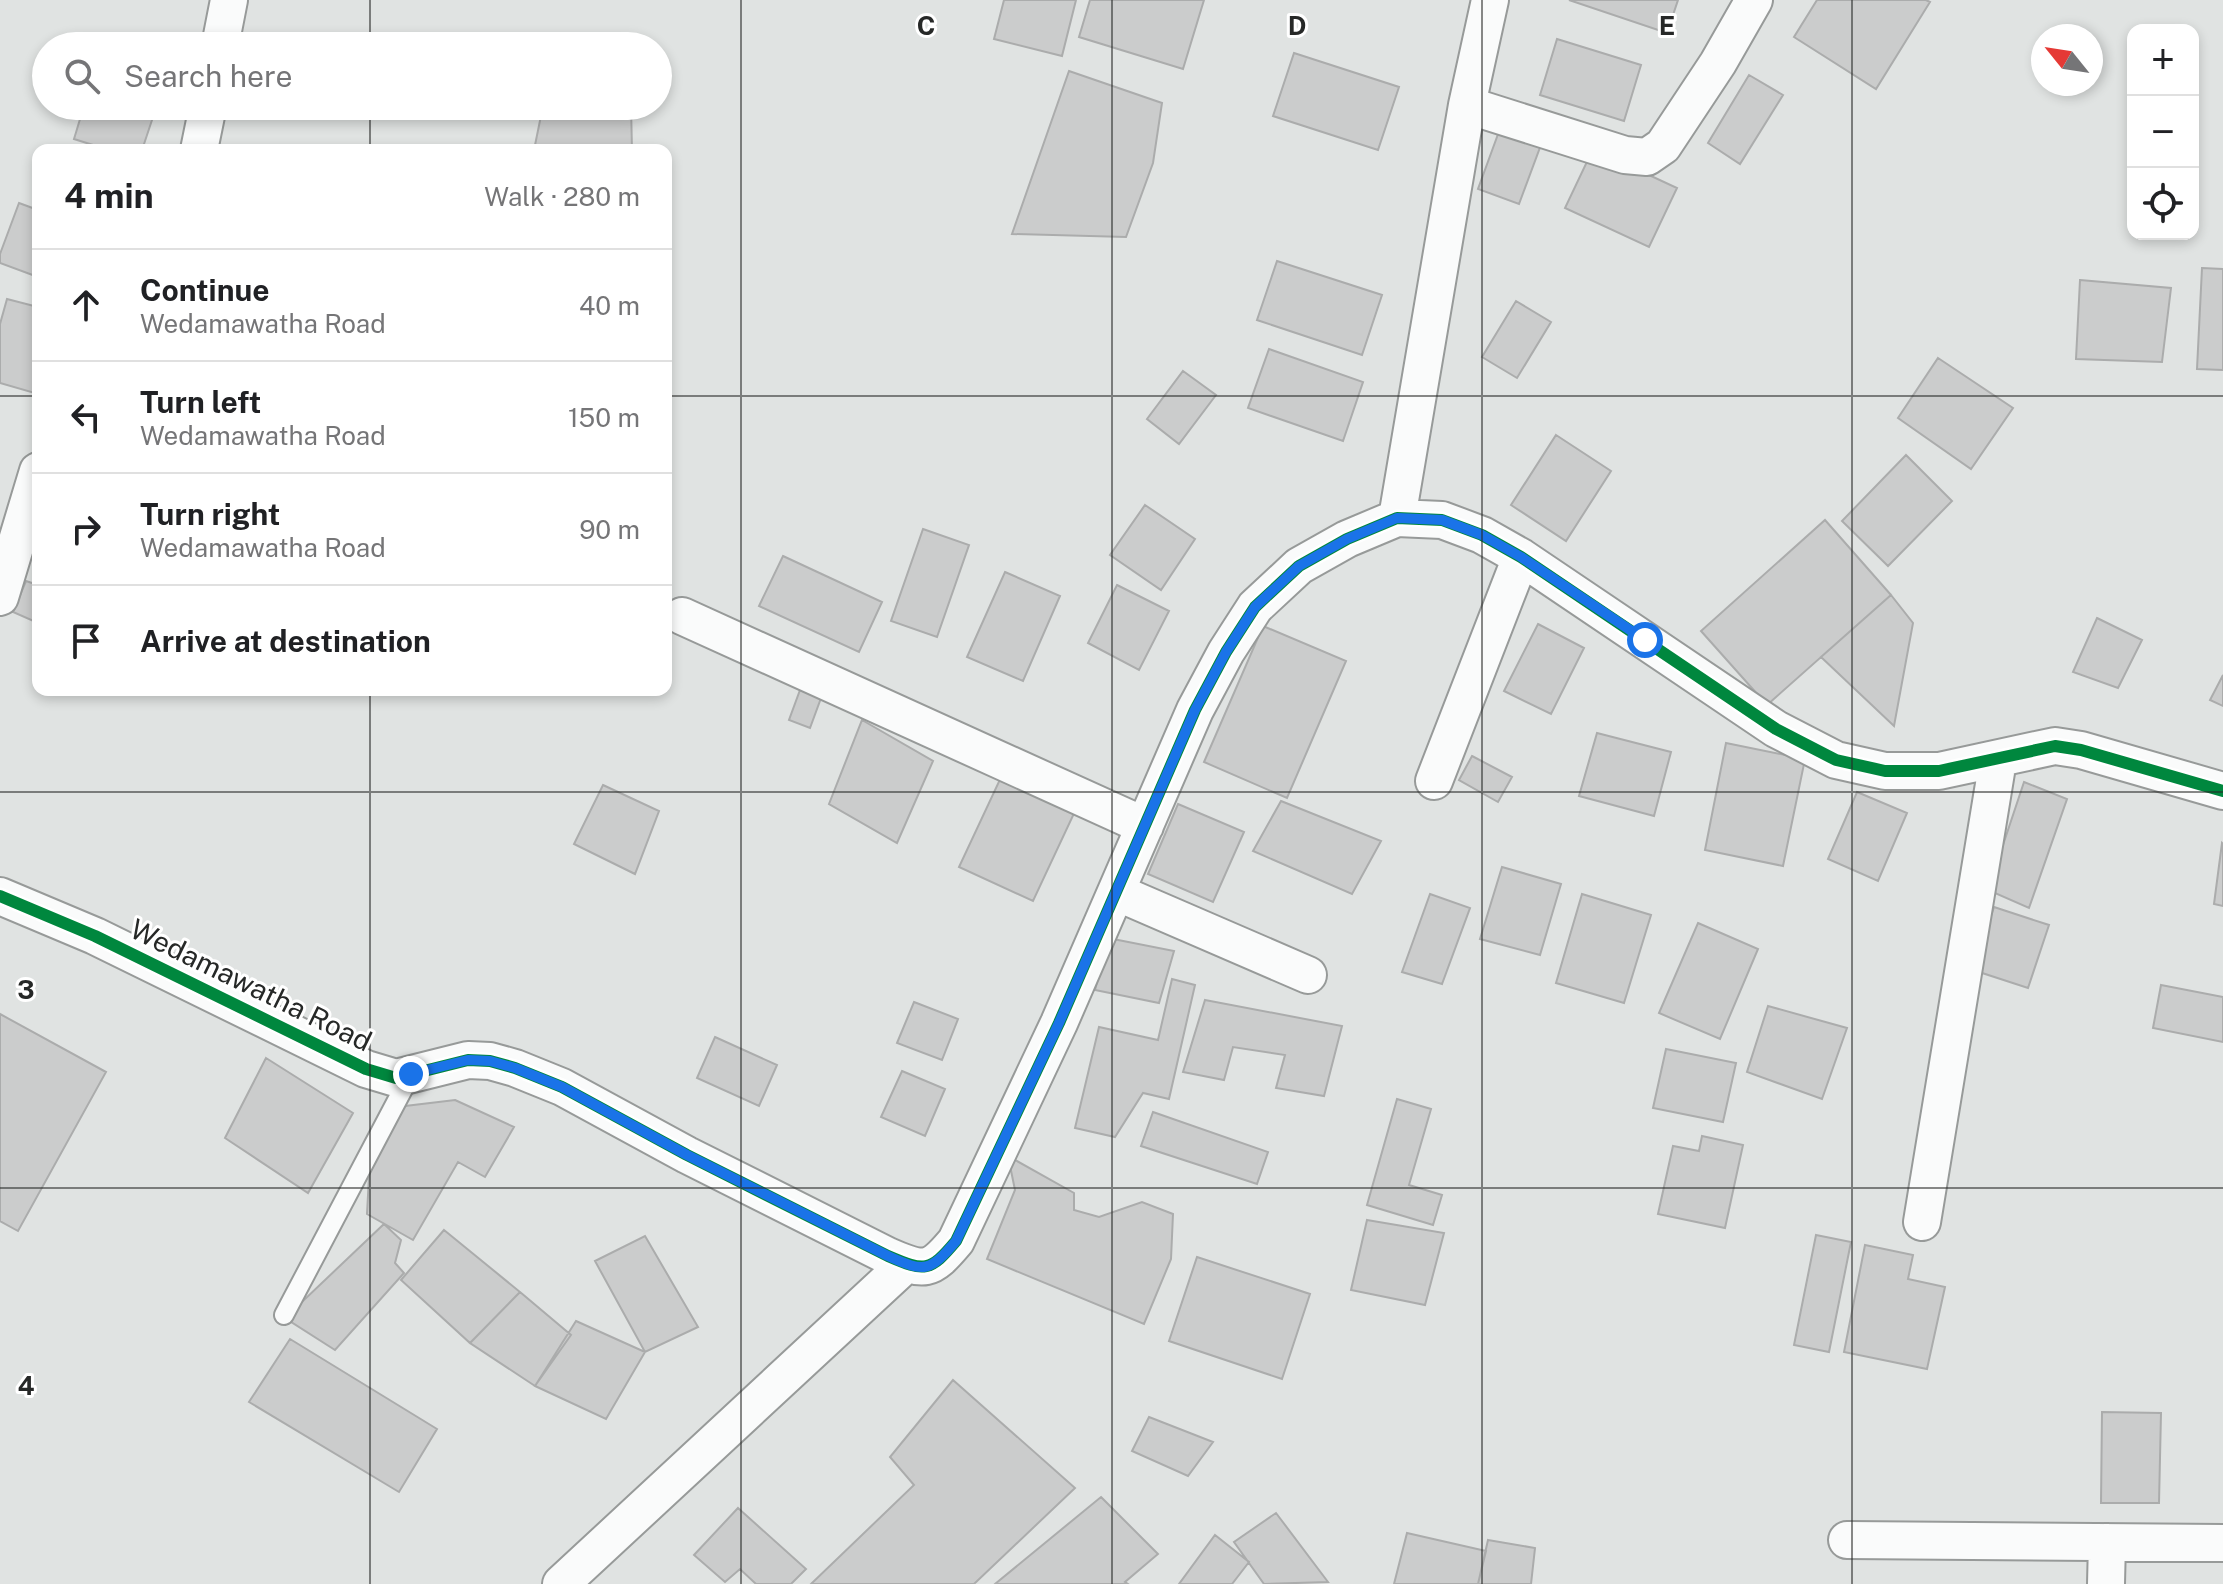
<!DOCTYPE html>
<meta charset="utf-8">
<style>
body{margin:0;font-family:"Public Sans",sans-serif;background:#f6f6f6;color:#202124}
.controls{position:absolute;right:24px;top:24px;display:grid;overflow:hidden;border-radius:16px;box-shadow:0 4px 12px #0003}
.controls button{width:72px;height:72px;display:grid;place-items:center;padding:0;border:0;border-bottom:2px solid #e0e0e0;background:#fff;color:#202124;font:40px sans-serif}
.compass{position:absolute;left:2031px;top:24px;width:72px;height:72px;border-radius:50%;background:#fff;box-shadow:0 4px 12px #0003;rotate:300deg}
.stop{position:absolute;width:24px;height:24px;margin:-18px;border:6px solid #1a73e8;border-radius:50%;background:#fff}
.stop.end{background:#1a73e8;border-color:#fff;box-shadow:0 2px 8px #0008}
.list{margin:0;padding:0;list-style:none}
h2{display:flex;justify-content:space-between;align-items:center;height:104px;margin:0;padding:0 32px;font-size:34px}
h2 small{font-size:26px;font-weight:400;color:#757577}
.list li{display:grid;grid-template-columns:52px 1fr auto;gap:24px;align-items:center;box-sizing:border-box;height:112px;padding:0 32px;border-top:2px solid #e0e0e0}
.list b{display:block;font-size:30px;white-space:nowrap}
.list p{margin:0;font-size:26px;white-space:nowrap;color:#757577}
.list em{font-size:26px;font-style:normal;color:#757577}
.icon{flex:none;width:44px;height:44px;fill:none;stroke:currentColor;stroke-width:2;stroke-linecap:round;stroke-linejoin:round}
.map{position:relative;flex:none;width:2223px;height:1584px;overflow:hidden}
.search{position:absolute;background:#fff;box-shadow:0 4px 12px #0003;left:32px;top:32px;width:640px;height:88px;display:flex;align-items:center;gap:20px;box-sizing:border-box;padding:0 28px;border-radius:44px;color:#757577;font-size:30px}
.panel{position:absolute;background:#fff;box-shadow:0 4px 12px #0003;left:32px;top:144px;width:640px;height:552px;border-radius:16px}
.map>svg:first-child{display:block}
.building{fill:#cbcccc;stroke:#abacac;stroke-width:2}
.lines{fill:none;stroke-linecap:round;stroke-linejoin:round}
.service-casing{stroke:#979a99;stroke-width:22}
.minor-casing{stroke:#979a99;stroke-width:40}
.service{stroke:#fafbfb;stroke-width:18}
.minor{stroke:#fafbfb;stroke-width:36}
.cycleway-casing{stroke:#fff;stroke-width:17}
.cycleway{stroke:#00873e;stroke-width:12}
.route{stroke:#1a73e8;stroke-width:10}
.grid{fill:none;stroke:#262827;stroke-width:2;stroke-opacity:0.55}
.labels{text-anchor:middle;stroke-width:6;stroke-linejoin:round;paint-order:stroke}
.street-label{font-size:28px;fill:#262827;stroke:#fff}
.grid-label{font-size:26px;text-anchor:middle;font-weight:bold;fill:#262827;stroke:#fff;stroke-width:6;stroke-linejoin:round;paint-order:stroke}
</style>
<div class="map">
<svg width="2223" height="1584" viewBox="0 0 2223 1584">
<rect width="100%" height="100%" fill="#e0e3e2"/>
<!-- building -->
<path class="building" d="M1004,0H1076L1062,56L994,39Z
M1090,0H1204L1183,69L1079,37Z
M1569,0H1678L1667,33Z
M1817,0H1926L1930,2L1876,89L1794,37Z
M1557,39L1641,65L1624,121L1540,95Z
M1294,53L1399,87L1378,150L1273,116Z
M1069,71L1162,103L1153,163L1126,237L1012,234Z
M1749,75L1783,95L1740,164L1708,143Z
M84,106H148L156,108L142,150H109L74,139Z
M543,106H631L632,150H534Z
M1501,126L1542,142L1519,204L1478,189Z
M1593,149L1677,188L1649,247L1565,208Z
M19,203L38,210V277L0,263V254Z
M1277,261L1382,295L1362,355L1257,320Z
M2202,268L2223,269V370L2197,369Z
M2080,280L2171,288L2162,362L2076,359Z
M7,299L38,307V394L0,383V324Z
M1516,301L1551,322L1517,378L1482,357Z
M1269,349L1363,382L1343,441L1248,408Z
M1938,358L2013,408L1971,469L1898,418Z
M1183,371L1216,395L1179,444L1147,419Z
M1556,435L1611,471L1566,541L1511,505Z
M1906,455L1952,501L1888,566L1842,521Z
M1145,505L1195,539L1161,590L1110,555Z
M1825,520L1891,595L1767,705L1701,631Z
M923,529L969,545L937,637L891,621Z
M783,556L882,602L859,652L759,606Z
M1005,572L1060,596L1023,681L967,657Z
M26,581L38,585V623L13,612Z
M1117,585L1169,611L1139,670L1088,643Z
M1891,595L1913,623L1894,726L1821,657Z
M2097,618L2142,640L2118,688L2073,672Z
M1538,624L1584,648L1551,714L1504,691Z
M1263,626L1346,661L1287,798L1204,762Z
M2223,675V706L2210,700Z
M800,690L821,698L810,728L789,720Z
M862,720L933,761L897,843L829,804Z
M1597,733L1671,752L1654,816L1579,796Z
M1726,743L1805,759L1783,866L1705,850Z
M1472,756L1512,777L1498,802L1459,780Z
M1003,773L1077,807L1033,901L959,867Z
M2024,782L2067,799L2029,908L1988,890Z
M603,785L659,811L635,874L574,844Z
M1857,792L1907,813L1878,881L1828,859Z
M1281,801L1381,841L1352,894L1253,851Z
M1178,804L1244,832L1213,902L1148,874Z
M2222,843L2223,844V906L2214,904Z
M1502,867L1561,884L1540,955L1480,939Z
M1430,894L1470,908L1442,984L1402,972Z
M1582,894L1651,915L1624,1003L1556,983Z
M1994,907L2049,925L2028,988L1973,970Z
M1698,923L1758,949L1720,1039L1659,1013Z
M1108,938L1174,951L1159,1003L1095,990Z
M1172,979L1195,985L1169,1099L1143,1093L1115,1137L1075,1128L1099,1027L1158,1040Z
M2161,985L2223,997V1042L2153,1028Z
M1205,1000L1342,1026L1324,1096L1276,1088L1285,1055L1233,1047L1224,1080L1183,1072Z
M914,1002L958,1019L942,1060L897,1043Z
M1768,1006L1847,1028L1822,1099L1747,1072Z
M0,1014L106,1072L18,1231L0,1221Z
M715,1037L777,1065L759,1106L697,1078Z
M1666,1049L1736,1063L1723,1122L1653,1108Z
M266,1058L353,1113L308,1193L225,1138Z
M902,1071L945,1089L925,1136L881,1117Z
M1397,1099L1431,1109L1409,1185L1442,1195L1433,1225L1367,1205Z
M455,1100L514,1127L485,1177L458,1162L413,1240L367,1214L370,1158L397,1107Z
M1153,1112L1268,1152L1257,1184L1141,1146Z
M1702,1136L1743,1145L1725,1228L1658,1214L1673,1146L1699,1151Z
M1008,1156L1074,1193V1210L1099,1217L1142,1202L1173,1214L1171,1259L1144,1324L987,1259L1015,1190Z
M1367,1220L1444,1233L1425,1305L1351,1290Z
M384,1224L401,1240L395,1263L404,1273L335,1350L285,1318Z
M444,1230L520,1292L470,1343L401,1280Z
M1816,1235L1851,1242L1829,1352L1794,1345Z
M645,1236L698,1327L645,1352L595,1261Z
M1865,1245L1913,1255L1908,1279L1945,1287L1927,1369L1844,1352Z
M1197,1257L1310,1294L1282,1379L1169,1341Z
M520,1292L571,1335L535,1386L470,1343Z
M576,1321L645,1352L606,1419L535,1386Z
M290,1339L437,1429L399,1492L249,1402Z
M953,1380L1075,1488L974,1584H811L914,1485L890,1457Z
M2102,1412L2161,1413L2159,1503H2101Z
M1149,1417L1213,1442L1188,1476L1132,1451Z
M1101,1497L1158,1554L1125,1582L1128,1584H995Z
M738,1508L806,1569L791,1584H756L740,1569L725,1582L694,1555Z
M1276,1513L1328,1582L1264,1584L1234,1542Z
M1407,1533L1486,1551L1478,1584H1394Z
M1215,1535L1249,1562L1232,1584H1179Z
M1488,1540L1535,1548L1531,1584H1478Z"/>
<g class="lines">
<!-- service casing -->
<g class="service-casing">
<path id="service" d="M284,1315L411,1074"/>
</g>
<!-- minor casing -->
<g class="minor-casing">
<path id="minor" d="M220,46L229,0
M1467,105L1625,155L1647,157L1663,146L1718,63L1754,0
M199,150L208,106
M1397,518L1467,105L1490,0
M0,597L38,471
M682,616L1145,826
M1434,781L1521,557
M1116,892L1308,975
M0,896L95,936L366,1069L396,1078L468,1060L490,1061L515,1068L562,1087L687,1155L888,1256C925,1272 930,1272 956,1241L1059,1023L1195,710L1226,652L1255,607L1299,566L1347,539L1397,518L1442,520L1482,535L1521,557L1776,729L1836,760L1885,771H1939L2055,746L2081,750L2223,791
M1922,1222L1998,760
M1847,1540L2223,1543
M561,1584L906,1264
M2106,1584L2107,1542"/>
</g>
<!-- service -->
<use href="#service" class="service"/>
<!-- minor -->
<use href="#minor" class="minor"/>
<!-- cycleway casing -->
<g class="cycleway-casing">
<path id="cycleway" d="M0,896L95,936L366,1069L396,1078L468,1060L490,1061L515,1068L562,1087L687,1155L888,1256C925,1272 930,1272 956,1241L1059,1023L1195,710L1226,652L1255,607L1299,566L1347,539L1397,518L1442,520L1482,535L1521,557L1776,729L1836,760L1885,771H1939L2055,746L2081,750L2223,791"/>
</g>
<!-- cycleway -->
<use href="#cycleway" class="cycleway"/>
</g>
<g class="lines">
<!-- route -->
<path class="route" d="M411,1074L468,1060L490,1061L515,1068L562,1087L687,1155L888,1256C925,1273 930,1272 956,1241L1059,1023L1195,710L1226,652L1255,607L1299,566L1347,539L1397,518L1442,520L1482,535L1521,557L1645,640"/>
</g>
<!-- grid -->
<path class="grid" d="M370,0V46M741,0V1584M1112,0V1584M1482,0V1584M1852,0V1584M370,106V150M0,396H38M666,396H2223M370,690V1584M0,792H2223M0,1188H2223"/>
<g class="labels">
<!-- street labels -->
<g class="street-label">
<text transform="translate(251 985) rotate(26)" y="10">Wedamawatha Road</text>
</g>
</g>
<g class="grid-label">
<text x="926" y="35">C</text>
<text x="1297" y="35">D</text>
<text x="1667" y="35">E</text>
<text x="26" y="999">3</text>
<text x="26" y="1395">4</text>
</g>
</svg>
<div class="controls">
<button>+</button>
<button>−</button>
<button><svg class="icon" aria-label="locate" viewBox="0 0 24 24"><circle cx="12" cy="12" r="6"/><path d="M12 2v4M12 18v4M2 12h4M18 12h4"/></svg></button>
</div>
<svg class="compass" viewBox="-18 -18 36 36"><path d="M0-13l5 13h-10z" fill="#e53935"/><path d="M0 13l5-13h-10z" fill="#757577"/></svg>
<div class="stop" style="left:1645px;top:640px"></div>
<div class="stop end" style="left:411px;top:1074px"></div>
<div class="search"><svg class="icon" aria-label="search" viewBox="0 0 24 24"><circle cx="10" cy="10" r="6"/><path d="M15 15l6 6"/></svg>Search here</div>
<section class="panel">
<h2>4 min<small>Walk · 280 m</small></h2>
<ul class="list">
<li><svg class="icon" aria-label="ahead" viewBox="0 0 24 24"><path d="M12 20V5M6 11l6-6 6 6"/></svg><div><b>Continue</b><p>Wedamawatha Road</p></div><em>40 m</em></li>
<li><svg class="icon" aria-label="left" viewBox="0 0 24 24"><path d="M17 20v-9H6M10 6l-5 5 5 5"/></svg><div><b>Turn left</b><p>Wedamawatha Road</p></div><em>150 m</em></li>
<li><svg class="icon" aria-label="right" viewBox="0 0 24 24"><path d="M7 20v-9h11M14 6l5 5-5 5"/></svg><div><b>Turn right</b><p>Wedamawatha Road</p></div><em>90 m</em></li>
<li><svg class="icon" aria-label="arrive" viewBox="0 0 24 24"><path d="M6 21V4h12l-3 4 3 4H6"/></svg><div><b>Arrive at destination</b></div></li>
</ul>
</section>
</div>
